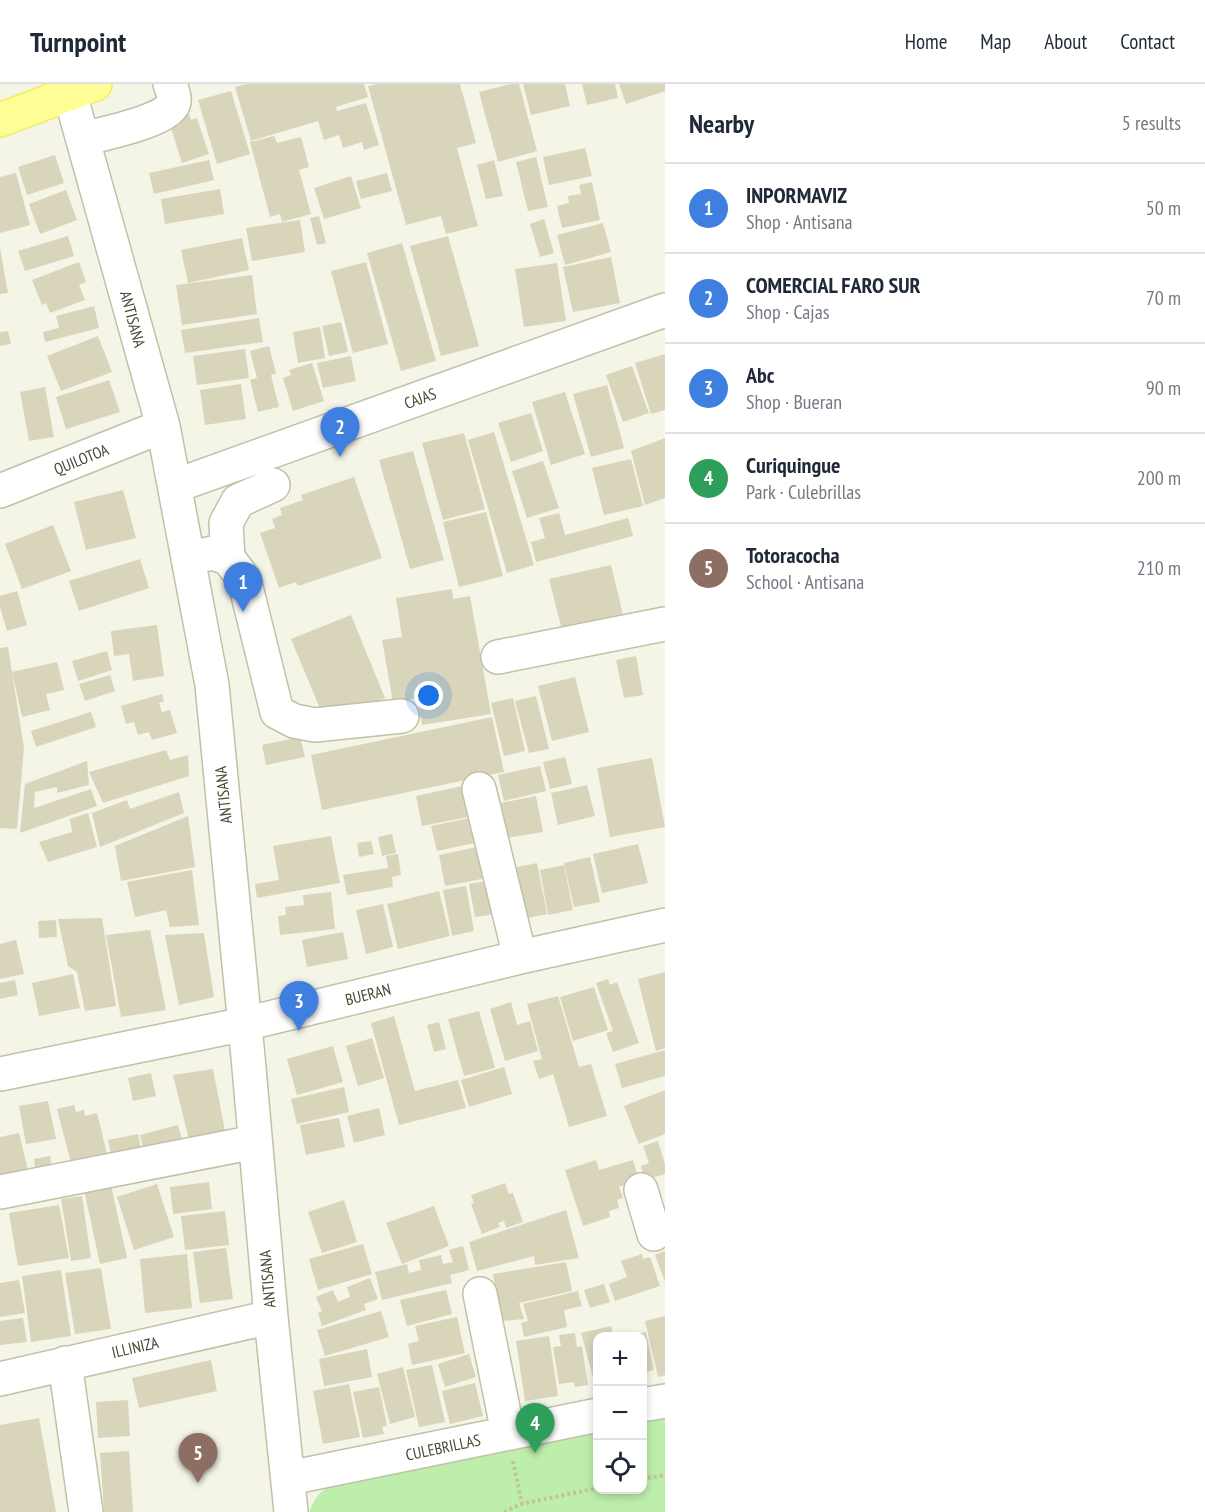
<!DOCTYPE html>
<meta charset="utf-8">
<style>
body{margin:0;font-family:"PT Sans Narrow",sans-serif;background:#f6f6f7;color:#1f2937}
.controls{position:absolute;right:18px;bottom:18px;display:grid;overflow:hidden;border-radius:12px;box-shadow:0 3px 9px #0003}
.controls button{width:54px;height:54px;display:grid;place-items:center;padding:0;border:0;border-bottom:2px solid #e0e1e3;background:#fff;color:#1f2937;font:30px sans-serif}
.you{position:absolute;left:429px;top:612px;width:21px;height:21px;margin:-15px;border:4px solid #fff;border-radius:50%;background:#1a73e8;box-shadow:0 0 0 9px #1a73e833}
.badge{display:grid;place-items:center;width:39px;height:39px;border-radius:50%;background:#ea580c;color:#fff;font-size:20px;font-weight:700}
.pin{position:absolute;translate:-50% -50px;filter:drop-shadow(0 2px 3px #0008)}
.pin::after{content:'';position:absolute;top:32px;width:21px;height:18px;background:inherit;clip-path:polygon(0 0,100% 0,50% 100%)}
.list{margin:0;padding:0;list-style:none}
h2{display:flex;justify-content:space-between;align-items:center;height:78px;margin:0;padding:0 24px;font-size:26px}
h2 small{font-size:20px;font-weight:400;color:#747a83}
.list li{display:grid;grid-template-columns:39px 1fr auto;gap:18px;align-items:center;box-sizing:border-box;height:90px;padding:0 24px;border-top:2px solid #e0e1e3}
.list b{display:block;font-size:22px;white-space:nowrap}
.list p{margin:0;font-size:20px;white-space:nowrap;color:#747a83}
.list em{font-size:20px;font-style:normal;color:#747a83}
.icon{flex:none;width:33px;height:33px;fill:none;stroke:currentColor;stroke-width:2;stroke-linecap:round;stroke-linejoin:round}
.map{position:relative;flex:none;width:665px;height:1428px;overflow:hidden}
header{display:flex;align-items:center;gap:36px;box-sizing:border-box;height:84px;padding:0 30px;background:#fff;border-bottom:2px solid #e0e1e3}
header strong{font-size:28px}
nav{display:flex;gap:33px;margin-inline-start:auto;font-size:21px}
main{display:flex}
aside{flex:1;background:#fff}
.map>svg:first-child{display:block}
.green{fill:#bdeeab}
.building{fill:#d8d5bb}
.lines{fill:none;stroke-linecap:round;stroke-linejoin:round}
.minor-casing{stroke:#c2c0a8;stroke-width:36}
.major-casing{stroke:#f0ec59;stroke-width:36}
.path{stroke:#c5c198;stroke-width:4;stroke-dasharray:3 3;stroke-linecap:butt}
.minor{stroke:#fff;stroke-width:33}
.major{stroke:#fffe96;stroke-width:33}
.labels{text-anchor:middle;stroke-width:4.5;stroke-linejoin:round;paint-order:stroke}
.street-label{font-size:16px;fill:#494735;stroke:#fff}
</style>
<header>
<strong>Turnpoint</strong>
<nav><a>Home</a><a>Map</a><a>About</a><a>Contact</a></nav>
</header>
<main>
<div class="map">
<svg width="665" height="1428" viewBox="0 0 665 1428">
<rect width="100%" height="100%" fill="#f5f5e7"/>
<!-- green -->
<path class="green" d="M665,1329V1428H309C318,1406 325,1404 346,1395L597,1343L598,1406H642L643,1333Z"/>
<!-- building -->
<path class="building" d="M246,0H364L368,13L336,23L337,27L366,19L379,61L364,66L362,58L343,64L339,51L324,56L318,37L251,57L235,3Z
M377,0H460L476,59L457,64L478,142L446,150L441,132L406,141L368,2Z
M510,0H519L537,67L498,78L479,8Z
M523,0H565L570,22L531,31Z
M582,0H615L618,14L587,21Z
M619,0H665V7L626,20Z
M231,7L250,70L217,80L198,16Z
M188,28L191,36L197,34L209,70L182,79L171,44L179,41L176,31Z
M274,52L277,59L301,53L309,83L299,86L311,130L282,138L280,130L270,133L250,58Z
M585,64L592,92L549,101L543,73Z
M55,71L64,99L27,111L18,83Z
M536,73L548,123L528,127L516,78Z
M209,76L214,96L154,110L149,89Z
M494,76L503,112L486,115L477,81Z
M16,89L30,141L0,149V93Z
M387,89L392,107L361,115L356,97Z
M351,92L361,124L324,135L314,104Z
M592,98L600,136L562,144L557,122L569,119L568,112L581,110L579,101Z
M220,105L224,130L165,140L161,115Z
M66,106L77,136L40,150L29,120Z
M319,132L326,159L317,161L310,134Z
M544,135L554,169L540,173L530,140Z
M300,136L305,168L252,177L246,144Z
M603,139L611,168L565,181L557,151Z
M68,152L74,172L25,187L18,167Z
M448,152L479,262L441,272L410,162Z
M242,154L249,186L188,199L181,166Z
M402,159L436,277L401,287L367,169Z
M0,164L8,209L0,210Z
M611,173L620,219L573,228L563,183Z
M79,178L86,198L79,201L85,216L50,229L46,219L42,221L32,196Z
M366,178L388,260L353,269L331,187Z
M557,179L566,237L524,243L515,185Z
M252,191L257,230L182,241L176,201Z
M94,222L99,244L45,258L43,248L59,244L56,232Z
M259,234L263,258L185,269L181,246Z
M341,238L348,268L329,272L322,242Z
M320,243L325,274L298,279L293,248Z
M8,247L11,260L0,262V248Z
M98,252L112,288L61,307L47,272Z
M269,262L276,289L271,291L279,323L258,328L250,296L257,294L250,267Z
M245,265L249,294L197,301L193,272Z
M665,270V326L651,330L635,279Z
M351,272L356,297L323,304L317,279Z
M312,279L324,317L293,327L283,294L291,291L289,286Z
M632,282L649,329L623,338L606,291Z
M109,296L120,328L66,345L56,313Z
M241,300L246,335L205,341L200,306Z
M607,301L624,364L591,373L573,310Z
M45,303L54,353L29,357L20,308Z
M565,308L585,370L551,381L532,318Z
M531,329L543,367L511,378L498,339Z
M494,348L534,481L507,489L468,356Z
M464,349L485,425L443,436L422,359Z
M665,354V414L645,421L631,367Z
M413,367L444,476L410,485L379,376Z
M631,375L643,422L604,431L592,384Z
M543,377L559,424L527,434L512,387Z
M354,393L382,474L298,502L296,498L279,504L260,449L275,444L272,435L282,431L280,424L303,416L301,411Z
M123,406L136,454L86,466L74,418Z
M486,428L503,492L459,503L443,438Z
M559,429L565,451L628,434L633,452L536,478L531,458L545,454L539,434Z
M53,441L71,487L22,505L5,460Z
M140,475L149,504L79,527L69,497Z
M611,481L625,539L564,554L549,495Z
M452,505L453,515L470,512L491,630L422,641L417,614L393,618L382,556L402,553L396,514Z
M17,507L27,541L7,547L0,523V512Z
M351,531L385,614L326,639L291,555Z
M157,541L164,592L133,597L129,570L114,572L111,547Z
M8,563L24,664L17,745L0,744V564Z
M107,567L112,586L78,597L72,577Z
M636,572L643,611L624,614L616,576Z
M57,578L64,606L46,610L50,626L22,633L12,588Z
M110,591L115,607L85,617L79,600Z
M575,593L589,648L552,657L538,602Z
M162,610L164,617L159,619L162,628L170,626L177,649L152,656L149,648L138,651L134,638L126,640L121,622Z
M536,612L549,665L529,669L515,617Z
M513,614L525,667L504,672L491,619Z
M91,628L96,643L36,663L31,647Z
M492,633L504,688L322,726L311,671Z
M300,653L305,673L266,681L262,661Z
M166,666L170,676L188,671L189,692L103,719L89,688Z
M565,673L572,700L550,705L543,678Z
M652,674L665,743L610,753L597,684Z
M87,677L89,701L57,709V703L35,708L34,724L91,705L97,722L20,749L25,700Z
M540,682L546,707L504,717L498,691Z
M467,701L473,732L422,742L416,712Z
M587,701L595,732L558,741L551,709Z
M179,708L184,729L100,763L92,729L127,716L130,725Z
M536,712L543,748L506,754L500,719Z
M88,729L97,763L48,778L39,758L72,748L70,735Z
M188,732L195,783L121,797L115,762Z
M479,732L484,757L437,767L431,742Z
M392,750L396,769L382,772L378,753Z
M331,752L340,799L257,814L255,800L279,796L273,762Z
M371,757L374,770L359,773L357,759Z
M638,760L648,799L602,809L593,770Z
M486,761L492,793L445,802L439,771Z
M398,770L401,791L392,793L393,803L347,811L343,791L388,784L386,772Z
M590,773L600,818L574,823L564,779Z
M537,779L547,830L519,836L508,785Z
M564,781L573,826L548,831L540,786Z
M192,786L199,841L170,843L166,826L135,833L127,798Z
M498,795L503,829L475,833L469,800Z
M466,802L474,847L452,852L443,806Z
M439,807L450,852L398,865L387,820Z
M331,808L335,845L280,851L278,832L286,831L285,823L304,821L303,811Z
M383,820L393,863L366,870L356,826Z
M102,834L116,922L85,927L77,888L68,882L58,835Z
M56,836L57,853L39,854L38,837Z
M150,846L166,926L121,933L106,851Z
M343,848L348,875L307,883L302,856Z
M204,849L214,913L179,921L165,851Z
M16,856L24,890L0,895V860Z
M665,888V964L656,967L638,895Z
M73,890L80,924L39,932L32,899Z
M608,895L610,901L617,898L639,959L613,968L606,949L613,947L596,899Z
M15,896L18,911L0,915V899Z
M594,903L608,946L573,957L560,913Z
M558,912L579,983L591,980L607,1032L569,1043L553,990L539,995L533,977L542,975L527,920Z
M511,918L517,941L530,937L538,967L505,977L490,925Z
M479,927L495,984L464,992L448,935Z
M394,932L415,1007L458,996L466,1024L399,1041L371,939Z
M439,938L446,965L434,968L427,941Z
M372,954L384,994L358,1002L346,962Z
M333,962L343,998L297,1011L287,975Z
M665,966V992L622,1004L615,980Z
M504,983L512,1010L469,1023L461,996Z
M213,985L226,1052L190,1060L173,991Z
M151,989L156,1012L133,1017L128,994Z
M344,1003L349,1028L297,1040L291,1015Z
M665,1006V1050L639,1060L624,1022Z
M48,1017L56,1055L26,1060L19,1022Z
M74,1021L76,1028L84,1026L85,1032L97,1029L108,1074L72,1083L57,1025Z
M379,1024L385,1051L354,1059L347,1032Z
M339,1034L345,1063L306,1071L300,1041Z
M178,1041L184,1062L145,1072L140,1051Z
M19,1049L29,1090L0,1096V1053Z
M138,1050L142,1069L112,1075L108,1056Z
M658,1057L665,1080V1090L645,1096L641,1082L649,1079L643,1062Z
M50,1072L52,1087L36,1089L34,1075Z
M596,1076L599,1086L633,1076L639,1096L619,1103L623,1114L617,1116L619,1124L609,1127L610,1133L583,1142L565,1086Z
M209,1098L212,1125L173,1130L170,1103Z
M505,1099L509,1110L513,1109L523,1138L506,1144L504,1137L498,1139L500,1143L482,1150L471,1120L474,1119L471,1111Z
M157,1100L174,1153L134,1166L117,1113Z
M111,1101L127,1174L100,1180L84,1106Z
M82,1112L91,1174L71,1177L61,1115Z
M344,1116L357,1158L322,1169L308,1128Z
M59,1121L69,1174L18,1182L9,1129Z
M434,1122L449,1162L402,1180L386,1139Z
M566,1126L579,1174L535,1181L534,1172L477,1187L469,1158Z
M225,1127L229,1161L185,1166L181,1132Z
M363,1160L372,1190L318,1206L309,1175Z
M463,1162L469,1186L450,1191L452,1199L382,1216L375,1188L407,1180L409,1189L421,1186L419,1176L441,1171L443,1180L453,1178L449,1166Z
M226,1164L233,1215L200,1219L193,1168Z
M664,1167L665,1169V1198L655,1171Z
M187,1170L192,1224L145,1229L140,1175Z
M642,1170L643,1175L650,1173L660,1202L615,1217L609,1200L627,1193L621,1177Z
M566,1178L572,1207L519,1219L524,1235L502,1237L493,1190Z
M101,1184L111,1245L75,1250L65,1189Z
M61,1186L71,1252L31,1258L22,1192Z
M370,1194L378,1215L364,1220L366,1226L322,1242L318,1229L322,1227L316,1213L333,1206L338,1218L350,1213L347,1203Z
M19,1196L25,1229L0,1233V1199Z
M604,1200L610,1218L590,1224L584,1206Z
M446,1206L452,1230L407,1242L400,1216Z
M578,1207L582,1222L564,1226L567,1243L524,1253L521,1239L528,1237L523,1220Z
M381,1227L389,1253L325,1272L317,1246Z
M665,1232V1291L658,1293L645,1237Z
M457,1233L465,1269L412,1281L408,1260L419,1257L415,1242Z
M23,1234L27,1258L0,1261V1237Z
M611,1242L613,1252H598L597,1308L581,1249Z
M646,1248L654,1286L642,1289V1252L631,1251Z
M575,1249L577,1263L582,1262L588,1301L575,1303L574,1298L559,1300L553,1263L561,1262L559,1251Z
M549,1252L558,1312L525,1317L516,1257Z
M367,1265L372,1293L324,1302L319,1275Z
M469,1270L476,1293L445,1303L438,1280Z
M211,1276L217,1307L139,1324L132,1294Z
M432,1281L445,1338L419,1343L406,1286Z
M403,1283L415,1333L390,1340L377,1290Z
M475,1299L483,1332L450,1340L442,1307Z
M349,1300L360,1353L323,1360L313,1307Z
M379,1303L387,1342L382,1343L384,1350L363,1354L353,1308Z
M128,1316L130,1352L98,1354L96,1318Z
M39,1334L56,1428H0V1341Z
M129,1367L133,1428H104L100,1369Z"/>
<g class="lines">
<!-- minor casing -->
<g class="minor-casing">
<path id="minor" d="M70,10L163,342L212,601L248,973L271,1233L291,1428
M83,55C101,50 170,37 174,18C175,12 172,6 170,0
M175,402L665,226
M0,407L163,342
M228,474L226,439L238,417L273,401
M188,475L212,469L228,474L244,495L277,628L294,637L315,641L402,632
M498,573L665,540
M479,705L520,873
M0,990L245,940L520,873L665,841
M641,1106L654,1150
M0,1108L255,1058
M480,1210L508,1349
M65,1279L86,1428
M0,1295L271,1233
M642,1321L665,1317
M289,1394L598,1331"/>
</g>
<!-- major casing -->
<g class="major-casing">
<path id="major" d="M0,36L95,0"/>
</g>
<!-- path -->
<path class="path" d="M513,1377L522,1420
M642,1395L665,1391
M504,1428L521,1420L598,1404"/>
<!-- minor -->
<use href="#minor" class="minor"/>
<!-- major -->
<use href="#major" class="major"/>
</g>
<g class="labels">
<!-- street labels -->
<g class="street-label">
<text transform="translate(133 235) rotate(75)" y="6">ANTISANA</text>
<text transform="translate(420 314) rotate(-20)" y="6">CAJAS</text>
<text transform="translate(81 375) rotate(-22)" y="6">QUILOTOA</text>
<text transform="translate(223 711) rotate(-96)" y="6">ANTISANA</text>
<text transform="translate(368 910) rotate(-14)" y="6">BUERAN</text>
<text transform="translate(267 1195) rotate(-95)" y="6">ANTISANA</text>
<text transform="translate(135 1263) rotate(-13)" y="6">ILLINIZA</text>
<text transform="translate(443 1363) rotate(-12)" y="6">CULEBRILLAS</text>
</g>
</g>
</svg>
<div class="controls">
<button>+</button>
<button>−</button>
<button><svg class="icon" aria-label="locate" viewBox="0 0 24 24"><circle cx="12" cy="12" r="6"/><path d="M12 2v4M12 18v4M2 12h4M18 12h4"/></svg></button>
</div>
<div class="you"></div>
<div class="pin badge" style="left:243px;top:528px;background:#3f7fe0">1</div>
<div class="pin badge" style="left:340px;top:373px;background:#3f7fe0">2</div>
<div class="pin badge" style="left:299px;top:947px;background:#3f7fe0">3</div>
<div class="pin badge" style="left:535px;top:1369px;background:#2e9e5b">4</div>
<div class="pin badge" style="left:198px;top:1399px;background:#8d6e63">5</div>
</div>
<aside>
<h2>Nearby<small>5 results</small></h2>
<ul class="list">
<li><span class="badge" style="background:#3f7fe0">1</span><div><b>INPORMAVIZ</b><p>Shop · Antisana</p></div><em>50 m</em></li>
<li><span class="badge" style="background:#3f7fe0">2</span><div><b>COMERCIAL FARO SUR</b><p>Shop · Cajas</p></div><em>70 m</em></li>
<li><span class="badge" style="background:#3f7fe0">3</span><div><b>Abc</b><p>Shop · Bueran</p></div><em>90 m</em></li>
<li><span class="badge" style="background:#2e9e5b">4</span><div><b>Curiquingue</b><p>Park · Culebrillas</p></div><em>200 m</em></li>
<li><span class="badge" style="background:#8d6e63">5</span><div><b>Totoracocha</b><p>School · Antisana</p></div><em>210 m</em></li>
</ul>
</aside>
</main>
